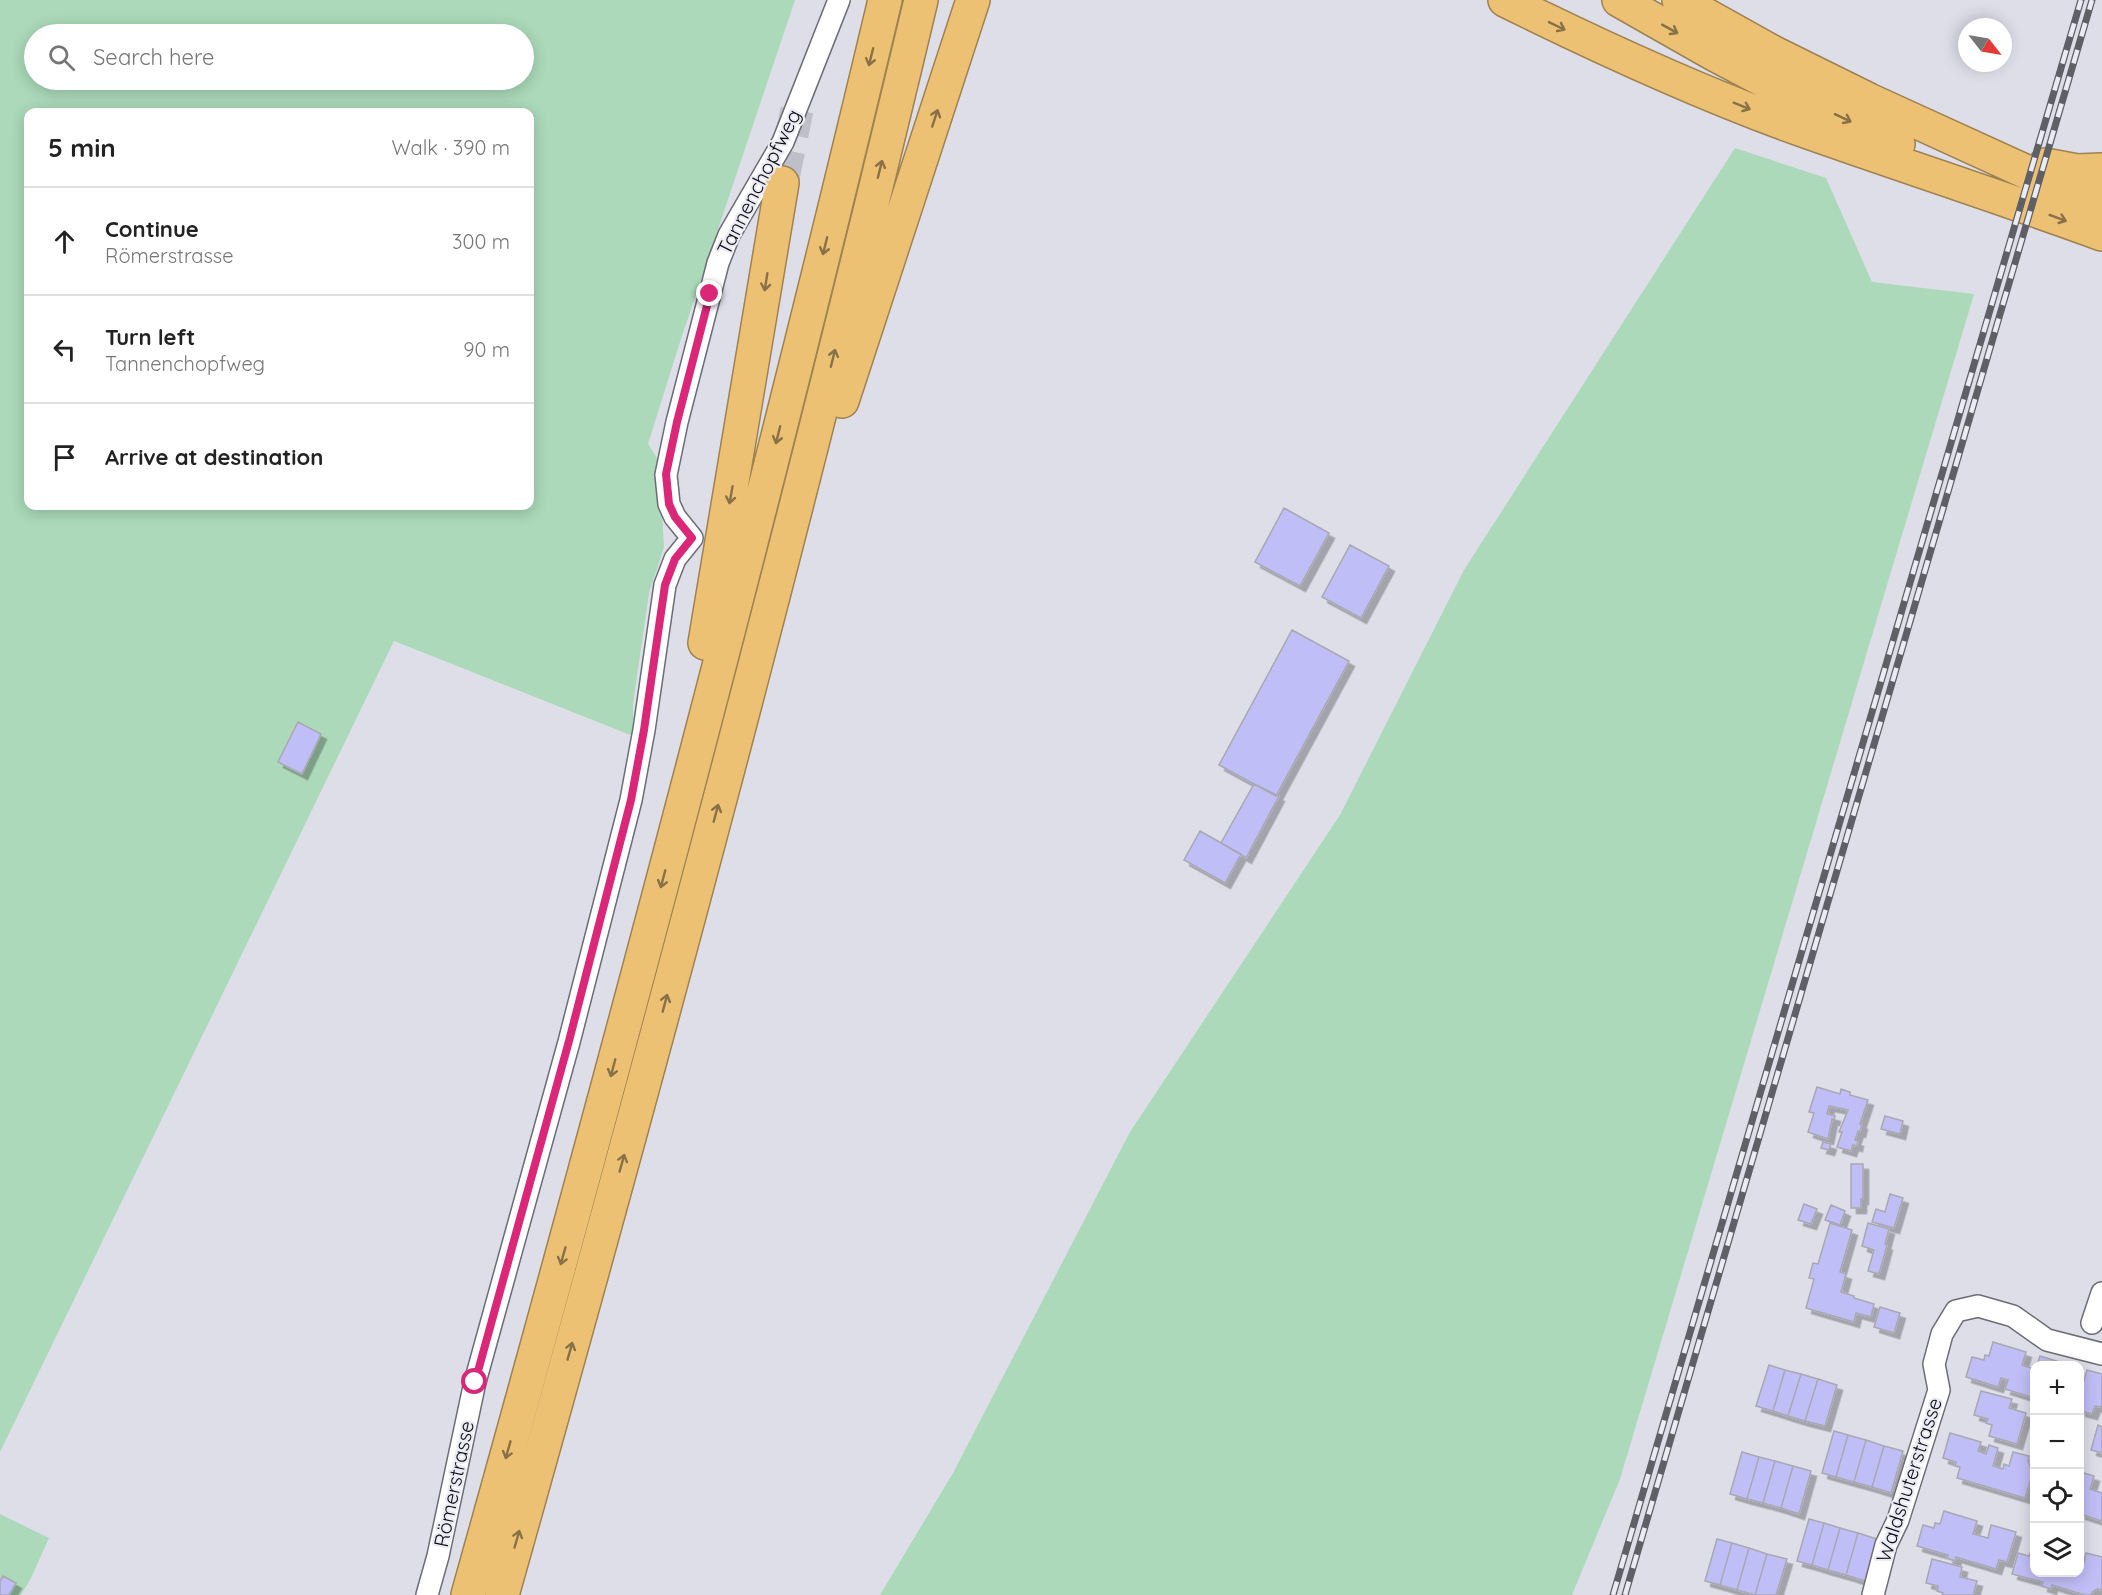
<!DOCTYPE html>
<meta charset="utf-8">
<style>
body{margin:0;font-family:Quicksand,sans-serif;background:#f2f2f2;color:#222}
.controls{position:absolute;right:18px;bottom:18px;display:grid;overflow:hidden;border-radius:12px;box-shadow:0 3px 15px #0003}
.controls button{width:54px;height:54px;display:grid;place-items:center;padding:0;border:0;border-bottom:2px solid #e0e0e0;background:#fff;color:#222;font:30px sans-serif}
.compass{position:absolute;left:1958px;top:18px;width:54px;height:54px;border-radius:50%;background:#fff;box-shadow:0 3px 15px #0003;rotate:121deg}
.stop{position:absolute;width:18px;height:18px;margin:-14px;border:4px solid #db2777;border-radius:50%;background:#fff}
.stop.end{background:#db2777;border-color:#fff;box-shadow:0 2px 6px #0008}
.list{margin:0;padding:0;list-style:none}
h2{display:flex;justify-content:space-between;align-items:center;height:78px;margin:0;padding:0 24px;font-size:26px}
h2 small{font-size:20px;font-weight:400;color:#767676}
.list li{display:grid;grid-template-columns:39px 1fr auto;gap:18px;align-items:center;box-sizing:border-box;height:108px;padding:0 24px;border-top:2px solid #e0e0e0}
.list b{display:block;font-size:22px;white-space:nowrap}
.list p{margin:0;font-size:20px;white-space:nowrap;color:#767676}
.list em{font-size:20px;font-style:normal;color:#767676}
.icon{flex:none;width:33px;height:33px;fill:none;stroke:currentColor;stroke-width:2;stroke-linecap:round;stroke-linejoin:round}
.map{position:relative;flex:none;width:2102px;height:1595px;overflow:hidden}
.search{position:absolute;background:#fff;box-shadow:0 3px 15px #0003;left:24px;top:24px;width:510px;height:66px;display:flex;align-items:center;gap:15px;box-sizing:border-box;padding:0 21px;border-radius:33px;color:#767676;font-size:22px}
.panel{position:absolute;background:#fff;box-shadow:0 3px 15px #0003;left:24px;top:108px;width:510px;height:402px;border-radius:12px}
.map>svg:first-child{display:block}
.green{fill:#abd9b9;fill-rule:evenodd}
.building{fill:#c0bef6;stroke:#a8a8b2;stroke-width:1.5;filter:url(#shadow)}
.lines{fill:none;stroke-linecap:round;stroke-linejoin:round}
.highway-tunnel{stroke:#bfbfc9;stroke-width:33;stroke-dasharray:33 16;stroke-linecap:butt}
.street-casing{stroke:#6c6c76;stroke-width:24}
.highway-casing{stroke:#9f8251;stroke-width:36}
.street{stroke:#fff;stroke-width:21}
.highway{stroke:#edc173;stroke-width:33}
.rail-casing{stroke:#5f5f66;stroke-width:7}
.rail{stroke:#ebebf6;stroke-width:4.5;stroke-dasharray:14;stroke-linecap:butt}
.oneway{stroke:#887047}
.route{stroke:#db2777;stroke-width:8}
.labels{text-anchor:middle;stroke-width:4.5;stroke-linejoin:round;paint-order:stroke}
.street-label{font-size:20px;fill:#0d0d11;stroke:#ebebf6}
</style>
<div class="map">
<svg width="2102" height="1595" viewBox="0 0 2102 1595">
<defs>
<filter id="shadow"><feDropShadow dx="5.5" dy="5.5" stdDeviation="0" flood-color="#0004"/></filter>
</defs>
<rect width="100%" height="100%" fill="#dedee9"/>
<!-- green -->
<path class="green" d="M0,0H795L679,345L648,444L659,461L664,547L649,593L633,704V736L394,641L0,1452ZM34,34H524V80H34ZM28,112H530V506H28Z
M1735,148L1826,178L1872,282L1974,294L1620,1479L1572,1595H880L953,1473L1130,1132L1340,815L1464,570Z
M0,1514L49,1538L31,1578L21,1595H0Z"/>
<!-- building -->
<path class="building" d="M1284,508L1329,533L1300,586L1255,562Z
M1350,545L1389,566L1361,618L1322,597Z
M1292,630L1349,661L1276,796L1219,765Z
M298,722L321,734L302,774L278,762Z
M1254,784L1279,796L1246,858L1221,843Z
M1200,831L1241,854L1225,883L1184,860Z
M1817,1087L1840,1094L1841,1089L1850,1092V1095L1868,1100L1860,1124H1862L1860,1132L1858,1131L1855,1140L1858,1141L1857,1146L1853,1145L1851,1151L1837,1147L1842,1132H1839L1848,1110L1829,1106L1827,1114L1835,1116L1834,1120L1832,1119L1828,1139L1808,1132L1814,1113L1809,1112Z
M1885,1116L1903,1121L1900,1134L1881,1129Z
M1823,1142L1831,1144L1829,1150L1821,1148Z
M1851,1164H1863V1199H1861V1208H1851Z
M1890,1194L1903,1198L1894,1228L1872,1222L1876,1209L1885,1212Z
M1804,1204L1817,1209L1811,1224L1798,1220Z
M1831,1205L1845,1211L1840,1225L1825,1220Z
M1830,1223L1852,1230L1840,1272L1846,1274L1841,1292L1854,1296V1298L1874,1304L1871,1317L1856,1313L1854,1322L1806,1308L1814,1279L1809,1278L1813,1263L1818,1264Z
M1868,1223L1889,1229L1885,1244L1887,1245L1879,1274L1868,1271L1874,1250L1862,1246Z
M1880,1307L1900,1313L1894,1333L1874,1327Z
M1993,1342L2026,1352L2022,1365L2034,1369V1398L2005,1389L2008,1380L2001,1378L1998,1387L1966,1377L1972,1357L1984,1360L1985,1355L1989,1356Z
M2040,1356L2066,1364L2065,1366H2037Z
M1769,1365L1785,1370L1773,1411L1756,1406Z
M1785,1370L1801,1374L1788,1416L1773,1411Z
M2087,1370L2102,1374V1407L2095,1406L2092,1414L2080,1411V1383L2083,1384Z
M1801,1374L1818,1379L1805,1421L1788,1416Z
M1818,1379L1837,1385L1825,1426L1805,1421Z
M1981,1391L2012,1399L2009,1408L2026,1413L2017,1444L1989,1436L1992,1425L1986,1423L1988,1419L1974,1415Z
M2098,1425L2102,1427V1453L2091,1450Z
M1834,1431L1848,1435L1836,1477L1822,1473Z
M1950,1433L1981,1442L1978,1451L1986,1454L1989,1445L1998,1448L1993,1466L2003,1469L2004,1464L2009,1466L2013,1452L2029,1456L2028,1461L2030,1466L2034,1468L2025,1498L1957,1478L1960,1467L1955,1466L1956,1462L1943,1458Z
M1848,1435L1866,1440L1854,1482L1836,1477Z
M1866,1440L1884,1446L1872,1487L1854,1482Z
M1884,1446L1903,1451L1891,1493L1872,1487Z
M1742,1452L1759,1457L1747,1499L1730,1494Z
M1759,1457L1775,1461L1763,1503L1747,1499Z
M1775,1461L1793,1466L1781,1508L1763,1503Z
M1793,1466L1811,1471L1799,1514L1781,1508Z
M2084,1473L2094,1476L2090,1489L2102,1493V1521L2080,1514V1481H2081Z
M1944,1511L1977,1521L1973,1534L1988,1538L1991,1525L2016,1532L2007,1562L1999,1560L1996,1569L1956,1557L1955,1561L1947,1558L1948,1555L1917,1546L1923,1525L1934,1528L1935,1523L1940,1524Z
M1809,1519L1824,1523L1812,1565L1797,1561Z
M1824,1523L1840,1528L1828,1570L1812,1565Z
M1840,1528L1858,1533L1846,1575L1828,1570Z
M1858,1533L1877,1539L1865,1581L1846,1575Z
M1717,1539L1732,1543L1720,1585L1705,1581Z
M1732,1543L1749,1548L1737,1590L1720,1585Z
M1749,1548L1767,1554L1755,1595L1737,1590Z
M2031,1551L2034,1552V1572H2080V1565L2083,1566L2086,1553L2102,1557V1590L2097,1589L2092,1592L2091,1595H2085L2052,1585L2051,1589L2042,1586L2043,1582L2012,1574L2018,1553L2029,1556Z
M1767,1554L1787,1559L1776,1595H1755Z
M1932,1559L1962,1567L1960,1577L1977,1581L1973,1595H1942L1943,1593L1937,1591L1938,1586L1926,1583Z
M3,1576L16,1583L9,1595H0V1581Z"/>
<g class="lines">
<!-- highway-tunnel -->
<path class="highway-tunnel" d="M782,183L797,110"/>
<!-- street casing -->
<g class="street-casing">
<path id="street" d="M2092,1323L2102,1293
M427,1595L438,1556L475,1382L569,1042L631,800L644,730L665,585L675,559L692,538L675,517L669,504L666,475L677,422L718,263L729,235L783,142L839,0
M1873,1595L1886,1545L1898,1520L1939,1390L1934,1364L1942,1334L1956,1311L1978,1306L2013,1316L2047,1340L2102,1354"/>
</g>
<!-- highway casing -->
<g class="highway-casing">
<path id="highway" d="M1505,0C1600,47 1697,92 1797,128C1898,164 2001,197 2102,234
M1619,0L1714,54L1784,91L1898,144
M1679,0L1774,53L1869,100L2042,179L2102,201
M2045,165L2077,171L2102,170
M842,401L973,0
M705,643L782,183
M468,1595C616,1066 758,535 885,0
M502,1595C651,1066 794,535 921,0"/>
</g>
<!-- street -->
<use href="#street" class="street"/>
<!-- highway -->
<use href="#highway" class="highway"/>
<!-- rail casing -->
<g class="rail-casing">
<path id="rail" d="M1613,1595L2081,0
M1625,1595L2092,0"/>
</g>
<!-- rail -->
<use href="#rail" class="rail"/>
</g>
<!-- one-way arrows -->
<defs><path id="oneway-shaft" d="M-6 0H5M1.5-3L5.5 0L1.5 3" fill="none" stroke-width="1.6" stroke-linecap="round" stroke-linejoin="round" transform="scale(1.5)"/></defs>
<g class="oneway">
<use href="#oneway-shaft" transform="translate(1557 26) rotate(26)"/>
<use href="#oneway-shaft" transform="translate(1670 29) rotate(29)"/>
<use href="#oneway-shaft" transform="translate(871 57) rotate(104)"/>
<use href="#oneway-shaft" transform="translate(1742 106) rotate(22)"/>
<use href="#oneway-shaft" transform="translate(935 118) rotate(-72)"/>
<use href="#oneway-shaft" transform="translate(1843 118) rotate(25)"/>
<use href="#oneway-shaft" transform="translate(880 169) rotate(-76)"/>
<use href="#oneway-shaft" transform="translate(2058 218) rotate(20)"/>
<use href="#oneway-shaft" transform="translate(825 246) rotate(104)"/>
<use href="#oneway-shaft" transform="translate(766 282) rotate(99)"/>
<use href="#oneway-shaft" transform="translate(833 358) rotate(-76)"/>
<use href="#oneway-shaft" transform="translate(778 435) rotate(104)"/>
<use href="#oneway-shaft" transform="translate(731 495) rotate(100)"/>
<use href="#oneway-shaft" transform="translate(716 813) rotate(-75)"/>
<use href="#oneway-shaft" transform="translate(663 879) rotate(105)"/>
<use href="#oneway-shaft" transform="translate(665 1003) rotate(-75)"/>
<use href="#oneway-shaft" transform="translate(613 1068) rotate(105)"/>
<use href="#oneway-shaft" transform="translate(622 1163) rotate(-74)"/>
<use href="#oneway-shaft" transform="translate(563 1256) rotate(106)"/>
<use href="#oneway-shaft" transform="translate(570 1351) rotate(-74)"/>
<use href="#oneway-shaft" transform="translate(508 1450) rotate(106)"/>
<use href="#oneway-shaft" transform="translate(517 1539) rotate(-74)"/>
</g>
<g class="lines">
<!-- route -->
<path class="route" d="M475,1382L569,1041L631,800L644,730L665,585L675,559L692,538L675,517L669,504L666,474L677,422L710,294"/>
</g>
<g class="labels">
<!-- street labels -->
<g class="street-label">
<text transform="translate(759 182) rotate(-63)" y="7">Tannenchopfweg</text>
<text transform="translate(1909 1480) rotate(-72)" y="7">Waldshuterstrasse</text>
<text transform="translate(454 1484) rotate(-78)" y="7">Römerstrasse</text>
</g>
</g>
</svg>
<div class="controls">
<button>+</button>
<button>−</button>
<button><svg class="icon" aria-label="locate" viewBox="0 0 24 24"><circle cx="12" cy="12" r="6"/><path d="M12 2v4M12 18v4M2 12h4M18 12h4"/></svg></button>
<button><svg class="icon" aria-label="layers" viewBox="0 0 24 24"><path d="M12 4l9 5-9 5-9-5zM3 14l9 5 9-5"/></svg></button>
</div>
<svg class="compass" viewBox="-18 -18 36 36"><path d="M0-13l5 13h-10z" fill="#e53935"/><path d="M0 13l5-13h-10z" fill="#767676"/></svg>
<div class="stop" style="left:475px;top:1382px"></div>
<div class="stop end" style="left:710px;top:294px"></div>
<div class="search"><svg class="icon" aria-label="search" viewBox="0 0 24 24"><circle cx="10" cy="10" r="6"/><path d="M15 15l6 6"/></svg>Search here</div>
<section class="panel">
<h2>5 min<small>Walk · 390 m</small></h2>
<ul class="list">
<li><svg class="icon" aria-label="ahead" viewBox="0 0 24 24"><path d="M12 20V5M6 11l6-6 6 6"/></svg><div><b>Continue</b><p>Römerstrasse</p></div><em>300 m</em></li>
<li><svg class="icon" aria-label="left" viewBox="0 0 24 24"><path d="M17 20v-9H6M10 6l-5 5 5 5"/></svg><div><b>Turn left</b><p>Tannenchopfweg</p></div><em>90 m</em></li>
<li><svg class="icon" aria-label="arrive" viewBox="0 0 24 24"><path d="M6 21V4h12l-3 4 3 4H6"/></svg><div><b>Arrive at destination</b></div></li>
</ul>
</section>
</div>
